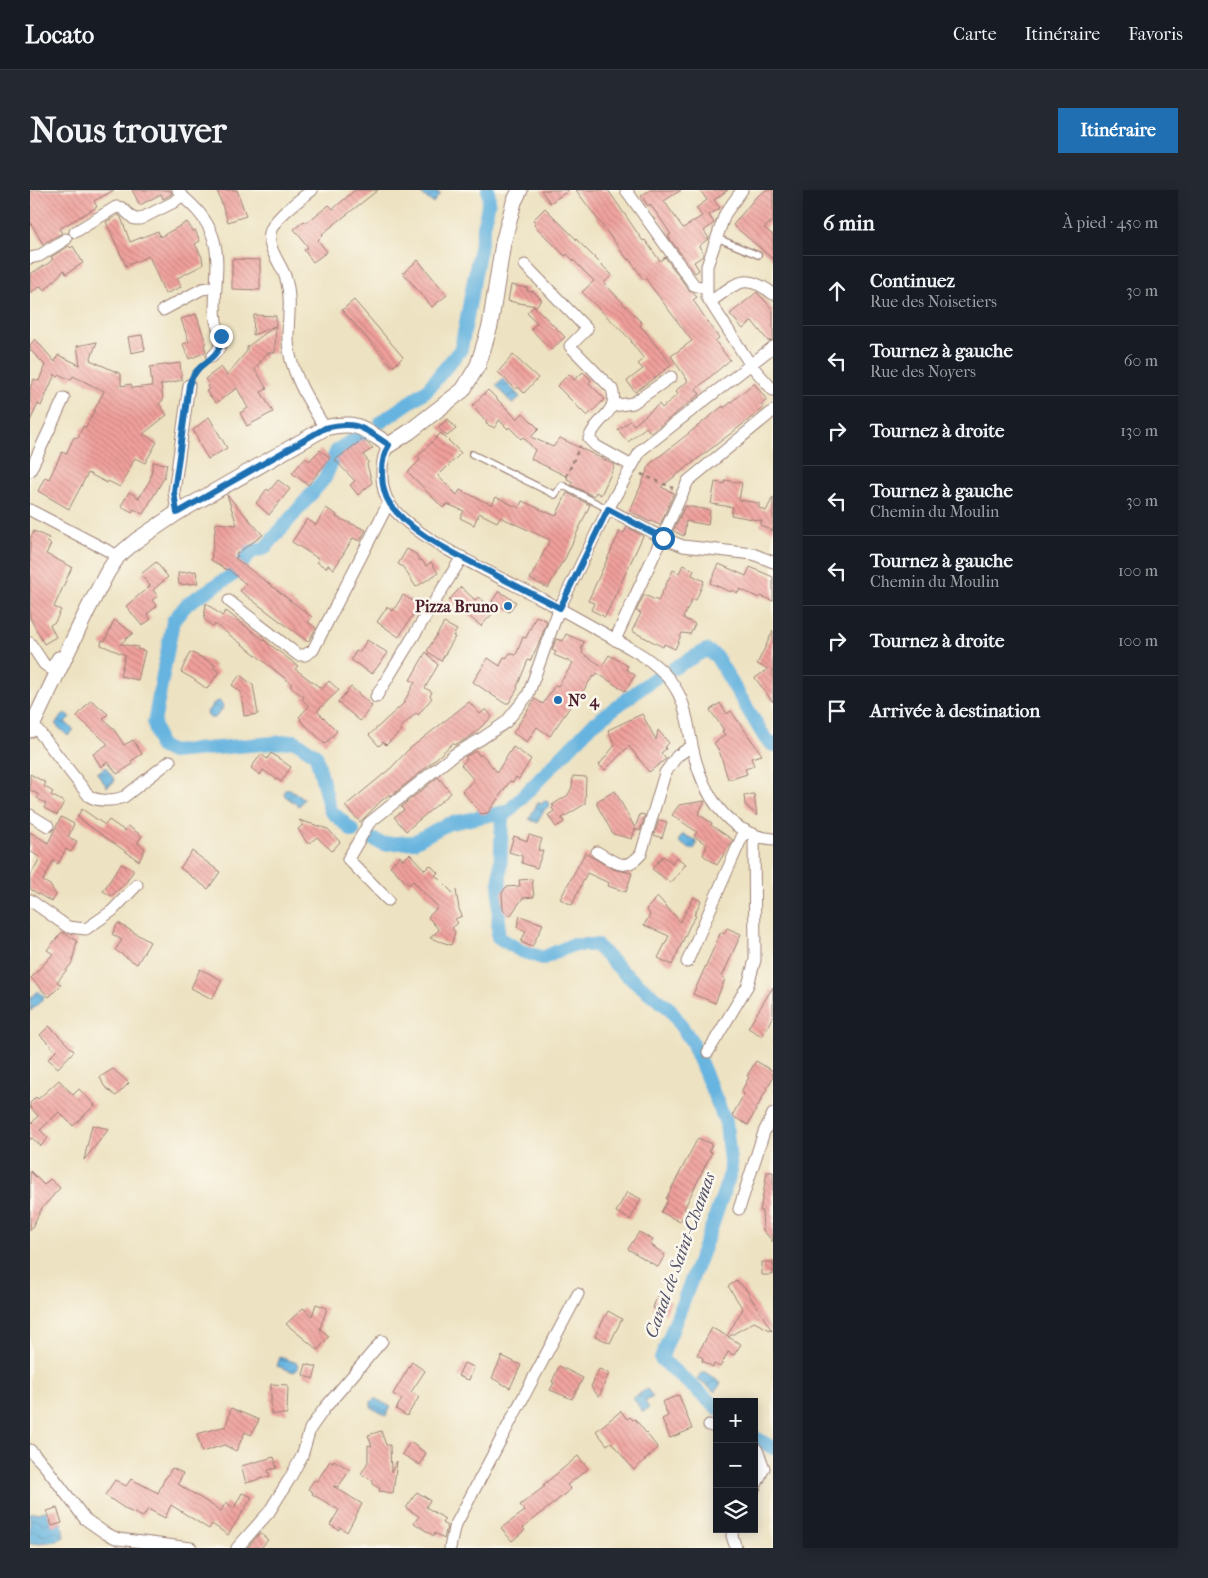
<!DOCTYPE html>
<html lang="fr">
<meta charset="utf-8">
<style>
body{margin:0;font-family:"IM FELL French Canon",serif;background:#242831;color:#f1f3f6}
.controls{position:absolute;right:15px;bottom:15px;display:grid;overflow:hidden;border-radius:0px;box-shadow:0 2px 12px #0003}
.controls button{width:45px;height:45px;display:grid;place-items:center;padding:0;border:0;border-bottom:1px solid #363941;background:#171b24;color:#f1f3f6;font:25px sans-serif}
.stop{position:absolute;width:15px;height:15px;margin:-11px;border:4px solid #1f6fb2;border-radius:50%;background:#fff}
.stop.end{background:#1f6fb2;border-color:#fff;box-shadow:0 1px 5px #0008}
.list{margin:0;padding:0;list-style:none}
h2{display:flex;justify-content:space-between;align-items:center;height:65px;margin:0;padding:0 20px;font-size:21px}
h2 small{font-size:16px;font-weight:400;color:#9ea1a6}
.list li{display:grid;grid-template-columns:32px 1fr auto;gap:15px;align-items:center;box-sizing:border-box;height:70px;padding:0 20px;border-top:1px solid #363941}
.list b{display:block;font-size:19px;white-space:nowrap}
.list p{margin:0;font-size:16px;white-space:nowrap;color:#9ea1a6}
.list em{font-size:16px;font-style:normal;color:#9ea1a6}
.icon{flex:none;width:28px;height:28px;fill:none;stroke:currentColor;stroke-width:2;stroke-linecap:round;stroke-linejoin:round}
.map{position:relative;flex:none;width:743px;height:1358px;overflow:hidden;border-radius:0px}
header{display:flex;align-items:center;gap:30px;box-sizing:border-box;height:70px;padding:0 25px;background:#171b24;border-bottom:1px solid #363941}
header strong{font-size:24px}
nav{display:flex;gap:28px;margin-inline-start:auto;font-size:18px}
.intro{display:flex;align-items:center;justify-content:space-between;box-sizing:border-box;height:120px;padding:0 30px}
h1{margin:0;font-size:35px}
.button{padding:12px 22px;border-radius:0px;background:#1f6fb2;color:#fff;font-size:18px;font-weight:700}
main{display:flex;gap:30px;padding:0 30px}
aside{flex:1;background:#171b24;border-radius:0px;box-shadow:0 2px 12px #0003}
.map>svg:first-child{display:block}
.water{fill:url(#water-waves);stroke:#586a85}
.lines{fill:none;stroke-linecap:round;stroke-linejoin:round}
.canal{stroke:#66b4df;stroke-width:14}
.building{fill:url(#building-back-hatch)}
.lane-casing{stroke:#9c8076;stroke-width:8}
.street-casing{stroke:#9c8076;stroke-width:13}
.secondary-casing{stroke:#9c8076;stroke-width:17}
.path{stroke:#9c8076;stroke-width:2.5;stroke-dasharray:4 4;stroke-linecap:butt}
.lane{stroke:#fff;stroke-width:5.5}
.street{stroke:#fff;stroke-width:11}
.secondary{stroke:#fff;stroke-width:15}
.route{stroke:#1f6fb2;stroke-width:6}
.poi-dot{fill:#1f6fb2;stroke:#fbf7ec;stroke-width:2}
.labels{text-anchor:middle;stroke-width:5;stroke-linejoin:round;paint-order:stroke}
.poi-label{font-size:16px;font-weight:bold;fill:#4a1f2b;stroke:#fbf7ec;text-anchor:end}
.water-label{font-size:18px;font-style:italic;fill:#54536a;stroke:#fbf7ec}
</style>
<header>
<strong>Locato</strong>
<nav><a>Carte</a><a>Itinéraire</a><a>Favoris</a></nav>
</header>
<div class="intro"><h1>Nous trouver</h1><a class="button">Itinéraire</a></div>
<main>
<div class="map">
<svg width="743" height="1358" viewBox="0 0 743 1358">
<defs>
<pattern id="water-waves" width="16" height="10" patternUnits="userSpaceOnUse" patternTransform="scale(1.25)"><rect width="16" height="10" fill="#66b4df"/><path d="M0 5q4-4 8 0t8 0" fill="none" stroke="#5692b5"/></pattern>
<pattern id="building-back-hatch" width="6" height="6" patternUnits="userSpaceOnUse" patternTransform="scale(1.25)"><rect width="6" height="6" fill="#f0a09c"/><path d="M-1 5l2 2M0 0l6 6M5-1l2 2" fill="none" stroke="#c4827f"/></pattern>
</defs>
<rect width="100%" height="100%" fill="#fbf7ec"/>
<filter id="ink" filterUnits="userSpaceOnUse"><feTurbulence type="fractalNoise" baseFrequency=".02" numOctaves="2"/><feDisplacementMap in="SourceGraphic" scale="10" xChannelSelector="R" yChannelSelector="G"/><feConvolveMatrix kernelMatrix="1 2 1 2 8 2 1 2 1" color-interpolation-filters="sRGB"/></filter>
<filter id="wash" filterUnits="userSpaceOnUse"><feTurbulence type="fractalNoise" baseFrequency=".0096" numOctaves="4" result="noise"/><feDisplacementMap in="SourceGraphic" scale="20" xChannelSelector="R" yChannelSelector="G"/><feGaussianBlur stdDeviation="1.12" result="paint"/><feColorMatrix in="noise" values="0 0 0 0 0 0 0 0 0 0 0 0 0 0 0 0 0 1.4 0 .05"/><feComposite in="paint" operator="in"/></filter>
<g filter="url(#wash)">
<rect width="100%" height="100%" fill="#ede2c1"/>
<!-- water -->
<path class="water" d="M386,0H405L410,4L403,13Z
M473,189L490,207L482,214L466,195Z
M189,511L192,513L193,518L185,528H180L178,526L177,522L185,512Z
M35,523L40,527L35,532L44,540L38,546L25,534Z
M76,577L85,591L77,597L67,583Z
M256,599H260L274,609L269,616L255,606L254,602Z
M515,611L518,612L519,616L515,619L507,633L499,629L508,612L511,614Z
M652,645H655L666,651L667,654L664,659H660L650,653L649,650Z
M8,801L15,807L1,821L0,809Z
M250,1167L267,1173L268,1179L264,1182L247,1176Z
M673,1182H675L691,1193L685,1202L667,1189Z
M617,1199L623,1207L615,1212L619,1218L613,1222L603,1208Z
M344,1209H346L361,1217L356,1226L341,1217V1212Z
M17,1321L22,1335L32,1333L34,1347L27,1351L0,1354V1324Z"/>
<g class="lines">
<!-- canal -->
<path class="canal" d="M351,232L397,200L431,159L459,10L458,0
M644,478L676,460L686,466L735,548L743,555
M629,485L562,535L472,628L468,747L491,761L513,768L542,755H566L594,783L640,819L662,852L696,933L701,981L681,1039L631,1169L687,1218
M323,641L300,620L286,565L265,551L142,562L130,556L124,533L143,431L158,413L204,384L221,362L235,358L295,288L307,260L331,245
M342,649L353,654L384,652L417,634L479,621
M724,1247L743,1258"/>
</g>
<g id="blocks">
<!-- building -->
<path class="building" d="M4,0H84L64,11L67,17L29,39L32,43L13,54L0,32V2Z
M102,0H140L142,4L133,9L131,4L110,15Z
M187,0H207L216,26L198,32Z
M325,0H348L292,44L293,45L288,50L297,62L283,72L274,60L278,57L264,39L274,31L276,33L299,15L303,19Z
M511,0H539L520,13Z
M546,0H578L613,51L615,50L630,71L635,67L658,99L667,107L663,110L689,148L685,151L700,170L666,199L670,204L621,243L616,237L598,252L588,240L600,231L604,235L629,214L632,218L648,204L645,201L658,191L641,166L662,151L615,88L614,90L599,69L598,70Z
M620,0H651L634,11L653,38L672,26L666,18L677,10L670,0H698L684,10L690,18L679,25L684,33L674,41L679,48L669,56L673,63V66L664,72L669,80L665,83L638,46L641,44L620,14L618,16L611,6Z
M736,0H743V31L734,38L743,45V69L703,35L725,8Z
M515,18L582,85L574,93L612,133L610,135L642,175L605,202L597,191L613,179L608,174L614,169L601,152L602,151L552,102L564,91L537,64L535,66L504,35L506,32L503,30Z
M88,25L91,27L100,52L128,41L130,47L157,32L163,41L165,40L170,51L165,54L172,67L173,75L147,88L151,97L135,104L119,66L96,76L76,32Z
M39,56L41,58L43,56L53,73L36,84L34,80L14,101L11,96L0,103V84L19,73L23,69L21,67Z
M202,69L230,70V100L202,99Z
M388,70L417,105L402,117L373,83Z
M481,95L498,98L497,101L504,102L512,110L506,116L478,111Z
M727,102L743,120V150L738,151L722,131L713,139L700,124Z
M324,110L373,167L363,177L312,120Z
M504,116L535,147L521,160L501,139L507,133L497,123Z
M166,124L176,153L174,154L176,162L159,169L153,154L159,152L151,129Z
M224,125L246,126L245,163H237L225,179L237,199L231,202L243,222L217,236L210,223L218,218L207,198L186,213L176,201L179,199L177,196L179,194L175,189L191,177L197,185L217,161V157L245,136L223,145Z
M112,145L115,160L101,163L98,147Z
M5,149L25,172L28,165L50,175L47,156L67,152L60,170L91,184V196L101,194L102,198L122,196L120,177L150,173L152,190L130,195H131L133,210L129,214L137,225L113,244L127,252L115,273L105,268L90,297L78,291L77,293L58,283L39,319L8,301L15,287L19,289L32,262L36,264L44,247L48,248L53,236L56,237L74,201L43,186L41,190L30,185L28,187L25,184L11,216L8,214L0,231V198L4,189L9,191L15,175L0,160V155Z
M483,165L508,188L494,203L488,197L486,199L468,182Z
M553,182L561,190L559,193L575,209L557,226L527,196L539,184L544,190Z
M724,193L737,210L731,214L734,218L631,297L644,303L630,335L621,331L620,332L600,321L620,274L693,216L694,218Z
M458,200L487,229L493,223L509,239L501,247L523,257L530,248L585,275L571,305L566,302L564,306L541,295L543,292L537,289L538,287L501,269L505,260L493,247L491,249L479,237L478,239L469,230L465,238L456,234L457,232L442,216Z
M179,227L197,258L178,269L168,252L169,251L163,240Z
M418,229L426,239L417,246L408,237Z
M411,243L431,263L408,286L427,305L430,300L462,315L466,307L489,318L492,311L526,326L537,303L560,315L533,373L532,372L518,398L500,389L520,350L470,327L467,332L449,323L448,326L449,327H447L444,335L430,328L434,321L417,314L413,318L378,282L391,269L388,266Z
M333,249L343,258L333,265L339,272L337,274L342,293L328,305L320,295L325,291L305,270Z
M290,260L300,268L278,295L262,283L275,268L279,271Z
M123,272L137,274L134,288L113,324L104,319L102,322L91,316L99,302L109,308L120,290Z
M248,290L260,299L239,325L226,313L237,299L239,301Z
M695,290L712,293L709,310L729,313V318L736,321L743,307V341L730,335L732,331L701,325L703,317L681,314L685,292L694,294Z
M197,305L233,345L206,364L208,366L205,368L282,427L278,432L286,438L278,452L210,401L216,394L198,379L197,380L181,370L186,333L207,335Z
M655,316L680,320L678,335L656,331L654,346L643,341Z
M296,318L307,325L306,327L336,340L330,351L323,348L304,379L298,375L296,378L287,372L289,369L262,352L277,329L286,335Z
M597,337L613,346L575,427L561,420L564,413L558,411L590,341L594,343Z
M4,341L19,348L17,352L21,354L16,364L42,377L24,417L31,420L25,432L20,435L26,447L14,454L0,428V349Z
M377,359L386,364L390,371L392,370L396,376L401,372L408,383L386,397L373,377L368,374Z
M126,372L138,387L123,400L128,406L122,410L127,416L117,424L121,429L112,436L96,416L120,396L111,384Z
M689,374L716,386L720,377L743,387V411L731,406L729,408L710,399L708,403L702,400L701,402L680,393Z
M653,375L664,380L662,385L674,391L666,410L662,409L653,428L665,434L660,444L652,443L645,459L634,454L633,457L602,441L611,423L606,421L614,405L628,411L643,380L649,383Z
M166,381L168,393L149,395L148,383Z
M431,397L445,410L449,407L465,421L451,436L419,410Z
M469,401L486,412L479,422L462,411Z
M373,405L389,415L369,447L347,432L357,417L363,421Z
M176,413L192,426L196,421L268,476L265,479L292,499L299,491L309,500L287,521L307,541L295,554L270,530L271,529L269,527L279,516L272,509L274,507L260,496L262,494L257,490L221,461L185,434L183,437L174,429Z
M506,426L517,431L509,453L500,471L498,470L487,497L488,498L479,513H474L443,492L458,468L470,476L474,467L476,468L480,463L486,465L493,447L496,448Z
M84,430L103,443L90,454L108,457L107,459L115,461L108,490L90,486L95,465L71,455L72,450L75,451Z
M414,433L427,440L423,446L425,447L411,471L397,461Z
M743,441V512L725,488L738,479L727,474Z
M536,444L554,452L551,459L553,460L552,463L572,476L579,465L598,476L596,479L605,485L595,501L567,483L565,487L563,486L548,509L546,508L520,546L507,537L497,552L483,543L505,509L513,514L525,495L528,496L543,473L524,465L526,462L522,460L526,449L533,451Z
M337,450L358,463L342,484L321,470L326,461L329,463Z
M160,462L179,471L185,476L183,478L189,482L177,499L162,488L151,482Z
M396,462L408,475L395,498L402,502L400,506L402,508L388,525L386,523L370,538L372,540L356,555L353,552L349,556L339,545L373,514L385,492L380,490Z
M210,485L223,495L228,524L214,526L211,502L202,495Z
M321,497L342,516L330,531L308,512Z
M61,510L78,524L73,529L83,538L94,555L103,550L112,564L101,571L103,574L87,584L78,572L71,577L63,564L78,554L47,526Z
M439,512L450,524L456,519L462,527L441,546L425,555L423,553L398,576L361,606L360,604L351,611L330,632L315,616L361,578L378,560Z
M690,513L697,524L701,521L732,565L721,568L724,576L715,579L717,584L702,589H698L689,560L684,553L695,545L692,541L694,540L680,520Z
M612,524L626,550L628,540L639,553L635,557L636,559L631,563L636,569L619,582L599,556L575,580L569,575L585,555L578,540Z
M483,557L501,569L489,589L486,587L483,592L480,591L458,623L451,624L432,601L444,590L431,575L437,569L435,567L446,561L450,566L452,564L467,582Z
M241,563L261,577L251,592L233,580L230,585L221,578L231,564L237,569Z
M0,584L16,593L14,596L23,602L21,605L34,612L27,625L14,618L16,614L7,608L9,605L0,600Z
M543,586L556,587L555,614L532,628L534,632L526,637L518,625L524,621L522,618L524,616L522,615L538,605L542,597Z
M408,587L421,603L376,641L364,627L374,620L371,617Z
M585,601L605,638L610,624L615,625L610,641L605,639L602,649L583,644L567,615V611Z
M724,604L727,626L715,615L714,605Z
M675,611L668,624L682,633L681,635L703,650L687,675L673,665L677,655L664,646L667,642L642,625L649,615Z
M52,619L75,635L79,630L95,641L98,636L112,646L107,653L115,659L109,671L47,627Z
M31,627L44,634L38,647L47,651L41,662L36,659L28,674L23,671L13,691L20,695L26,705L22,712L0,699V686L10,668L0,661V642L18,653Z
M269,630L298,639L310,652L302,661L287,647L278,654L268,639L274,634Z
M629,630L637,632L632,648L624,645Z
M499,645L512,649L508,660L513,661L507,678L492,673V666L479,662L484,646L497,651Z
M162,661L190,682L178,699L150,678Z
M555,663L582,679L602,683L596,702L578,696L579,693L557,683L542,715L530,709Z
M380,664L395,680L400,675L408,683L405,685L422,702V704L426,700L429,719L432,726L425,729L428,733L422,738L425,742L421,755L400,748L409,740L398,727L408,717L383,691L379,695L360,676L370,666L373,670Z
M633,666L642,673L646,667L656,674L641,693L622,679Z
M91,674L104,680L95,694L81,706L73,701Z
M502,689L504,707L493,708L480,726L473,720L472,703L476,697L490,696L489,690Z
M628,707L650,732L664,707L671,711L664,725L666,726L660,735L642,775L628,768L639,746L614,735L620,725L616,719Z
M490,726L513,734L502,757L491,752L496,741L487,737Z
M88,733L120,752L107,774L85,760L92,750L82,744Z
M697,738L711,744L692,787L695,789L685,813L663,804L691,742L694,744Z
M32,742L47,751L42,773L27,792L31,795L19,807L1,788L23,764L17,760Z
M170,779L192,790L182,809L161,798Z
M743,797V826L732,846L718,838Z
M19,836L44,861L28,878L18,869L26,861L10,845Z
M726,871L743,881V887L718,935L702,926L714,904L711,902L719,887L717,886Z
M83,879L99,893L86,906L74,896L70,887Z
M29,890L43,905L49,899L65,915L43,936L29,922L10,940L18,948L11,956L2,948L0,950V932L2,933L8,926L0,917V913L6,907L8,909Z
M62,935L79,939L54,970Z
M668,948L682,954L679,961L682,962L654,1019L657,1020L650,1032L631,1022L638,1010L636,1009Z
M0,981L14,995L20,989L30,998L12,1018L0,1041Z
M737,982H743V1052L733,1040L732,1021H730Z
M597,1002L611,1009L600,1030L586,1022Z
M609,1042L623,1050L620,1054L635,1065L628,1077L598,1059Z
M732,1072H743V1085H732Z
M707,1091L715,1098L742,1141L724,1132L698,1147L711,1154L704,1165L698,1162L690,1177L684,1174L683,1177L672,1171L673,1168L667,1165L682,1138L697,1146L709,1125L713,1119L698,1096Z
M627,1106L641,1111L636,1123L623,1118Z
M286,1114L297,1118L290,1139L299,1146L288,1160L256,1134L273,1118L282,1126Z
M578,1121L592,1129L580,1153L565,1146Z
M472,1166L491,1175L480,1198L462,1188Z
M382,1172L395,1181L381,1202L389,1207L377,1226L366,1219L372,1209L363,1204Z
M434,1173L444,1177L439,1190L428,1186Z
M276,1174L287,1177L283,1189L273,1185Z
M529,1176L553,1188L542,1209L520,1200L524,1193L522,1192Z
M569,1179L579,1183L569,1207L561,1197Z
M241,1194L258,1195L257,1224H241Z
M649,1205L662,1239L640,1248L632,1229L638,1226L632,1212Z
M201,1218L229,1230L221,1245L215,1242L206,1261L194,1255L172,1262L167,1244L196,1236Z
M591,1221L597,1229L600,1227L603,1230L605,1229L628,1258L604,1280L581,1252L577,1255L566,1241Z
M351,1241L356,1255H360L361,1282L367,1271L363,1303L349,1301L350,1299L343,1294V1291L331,1284L338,1272V1255L342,1256L338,1245Z
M380,1252L396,1263L390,1275L372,1264Z
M548,1266L558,1279L537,1295L541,1299L493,1338L495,1340L482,1351L471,1338L495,1321L490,1315L515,1296L513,1295Z
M244,1267L247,1278L238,1280L240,1286L216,1293L211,1276Z
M304,1270L320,1280L308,1297L303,1296L332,1314L317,1342L310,1337L309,1340L300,1335L309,1320L282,1304L283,1302L278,1299L284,1290L287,1291L300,1271L302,1273Z
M142,1278L153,1283L148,1294L191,1321L196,1312L204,1318L212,1303L222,1307L198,1345L182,1334L179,1339L141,1315L135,1328L118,1319L113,1327L97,1320L75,1305L85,1290L96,1296L101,1289L128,1303L135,1288H136Z
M387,1302L400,1310L396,1317L415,1329L412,1333L417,1336L414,1349L405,1343L404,1346L384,1333L389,1326L376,1318Z
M27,1318L32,1333L22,1336L17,1321Z
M230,1343L238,1350L231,1358H217Z"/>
</g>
</g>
<g filter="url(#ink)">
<use href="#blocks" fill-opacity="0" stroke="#9c8076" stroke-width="1"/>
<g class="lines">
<!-- lane casing -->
<g class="lane-casing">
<path id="lane" d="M687,48L728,65
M442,264L525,305L532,295L578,319"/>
</g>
<!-- street casing -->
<g class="street-casing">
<path id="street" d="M282,0C270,10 243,28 240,43C237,60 252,74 256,89C262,109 258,127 258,147C257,177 279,212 295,238
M596,0L664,95L677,99
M712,0L695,24L677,76V107L720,174L743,200
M151,5C165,17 177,29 183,47C192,74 182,105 186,131C188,140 193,149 189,158C188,161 184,164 182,167
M45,42L86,17L92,18L104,29H110L144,12L151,5L148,0
M0,68L9,66L36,49
M495,75L557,139L540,156L582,199C590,223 565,228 559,249L566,256L602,276
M680,112C706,94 714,81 743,104
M133,120L172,99L186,97
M583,216L603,213L641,187
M359,255C349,270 350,298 359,313C381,348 474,389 512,409C543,426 574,443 605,461C624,472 642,487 651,509C658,525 659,543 663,560C672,601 696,645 743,649
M0,281L34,208
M578,319L633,348L653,356L723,364L743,372
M0,320L88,366
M147,323L144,302L159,195
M199,411L268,465H275L283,460L359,312
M585,450L658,291L743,221
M0,453L14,474L21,479L28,467
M346,507L432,367
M3,534L59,606C68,612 83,611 94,607L140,571
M0,625L18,636
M567,662C584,672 595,683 611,664L635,583L647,566L662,556
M0,710L38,737L56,739L82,721L107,695
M358,710L318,669L339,633L425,564L451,549L476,532L498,505L529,419L578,319L611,260L743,157
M657,772L715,640
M678,862L718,795L725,770L724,644
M709,1019L734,942L743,924
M679,1235L687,1238
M724,1257L727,1260L734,1278L724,1299
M0,1260L15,1276L55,1329L75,1343L88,1349L161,1358
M703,1339L702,1346L706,1358
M207,1358L239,1322L260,1288L272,1266L280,1239L294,1219L352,1151
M420,1358L424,1338L548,1104"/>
</g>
<!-- secondary casing -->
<g class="secondary-casing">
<path id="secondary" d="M0,540L58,419L77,383L88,366L107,350L147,323L295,238C327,230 333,238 359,255L379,242L433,200L448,175L460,136L473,53L484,12L490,0"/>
</g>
<!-- path -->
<path class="path" d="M163,184L173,174
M611,284L643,298
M536,287L550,256"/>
<!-- lane -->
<use href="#lane" class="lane"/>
<!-- street -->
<use href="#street" class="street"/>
<!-- secondary -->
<use href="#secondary" class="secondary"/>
</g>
</g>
<g class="lines" filter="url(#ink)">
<!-- route -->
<path class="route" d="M191,146C190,150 191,155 189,158C182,173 166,173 159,195L144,302L147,323L295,238C327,230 333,238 359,255C349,270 350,299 360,314C380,343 424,363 454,379C479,392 504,405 530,418L578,319L633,348"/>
</g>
<!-- markers -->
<g class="poi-dot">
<circle cx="478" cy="416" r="5"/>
<circle cx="528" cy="510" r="5"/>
</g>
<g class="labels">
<!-- poi labels -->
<g class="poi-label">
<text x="468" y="422">Pizza Bruno</text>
<text x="538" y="516" text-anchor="start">N° 4</text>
</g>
<!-- water labels -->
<g class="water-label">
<text transform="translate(650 1065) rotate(-70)" y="6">Canal de Saint-Chamas</text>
</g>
</g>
</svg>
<div class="controls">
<button>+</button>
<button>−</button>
<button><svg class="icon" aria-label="layers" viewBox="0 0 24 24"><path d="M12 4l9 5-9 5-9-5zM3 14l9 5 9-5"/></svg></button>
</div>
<div class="stop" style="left:633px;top:348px"></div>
<div class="stop end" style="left:191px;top:146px"></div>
</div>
<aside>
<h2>6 min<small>À pied · 450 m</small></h2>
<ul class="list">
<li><svg class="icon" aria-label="ahead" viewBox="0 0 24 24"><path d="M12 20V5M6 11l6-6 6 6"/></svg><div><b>Continuez</b><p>Rue des Noisetiers</p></div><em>30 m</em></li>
<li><svg class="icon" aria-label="left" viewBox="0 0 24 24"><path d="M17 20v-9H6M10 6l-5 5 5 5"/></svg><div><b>Tournez à gauche</b><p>Rue des Noyers</p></div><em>60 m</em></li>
<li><svg class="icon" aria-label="right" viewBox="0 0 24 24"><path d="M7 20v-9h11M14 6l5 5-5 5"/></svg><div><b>Tournez à droite</b></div><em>130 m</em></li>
<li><svg class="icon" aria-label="left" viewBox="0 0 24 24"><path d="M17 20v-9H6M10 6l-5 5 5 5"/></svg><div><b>Tournez à gauche</b><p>Chemin du Moulin</p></div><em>30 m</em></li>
<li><svg class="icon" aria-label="left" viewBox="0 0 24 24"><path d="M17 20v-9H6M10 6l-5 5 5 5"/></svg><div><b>Tournez à gauche</b><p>Chemin du Moulin</p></div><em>100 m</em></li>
<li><svg class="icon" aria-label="right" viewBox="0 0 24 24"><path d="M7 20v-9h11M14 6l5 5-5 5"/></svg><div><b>Tournez à droite</b></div><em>100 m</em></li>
<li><svg class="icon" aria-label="arrive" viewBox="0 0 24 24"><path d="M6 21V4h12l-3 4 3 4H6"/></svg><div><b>Arrivée à destination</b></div></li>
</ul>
</aside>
</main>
